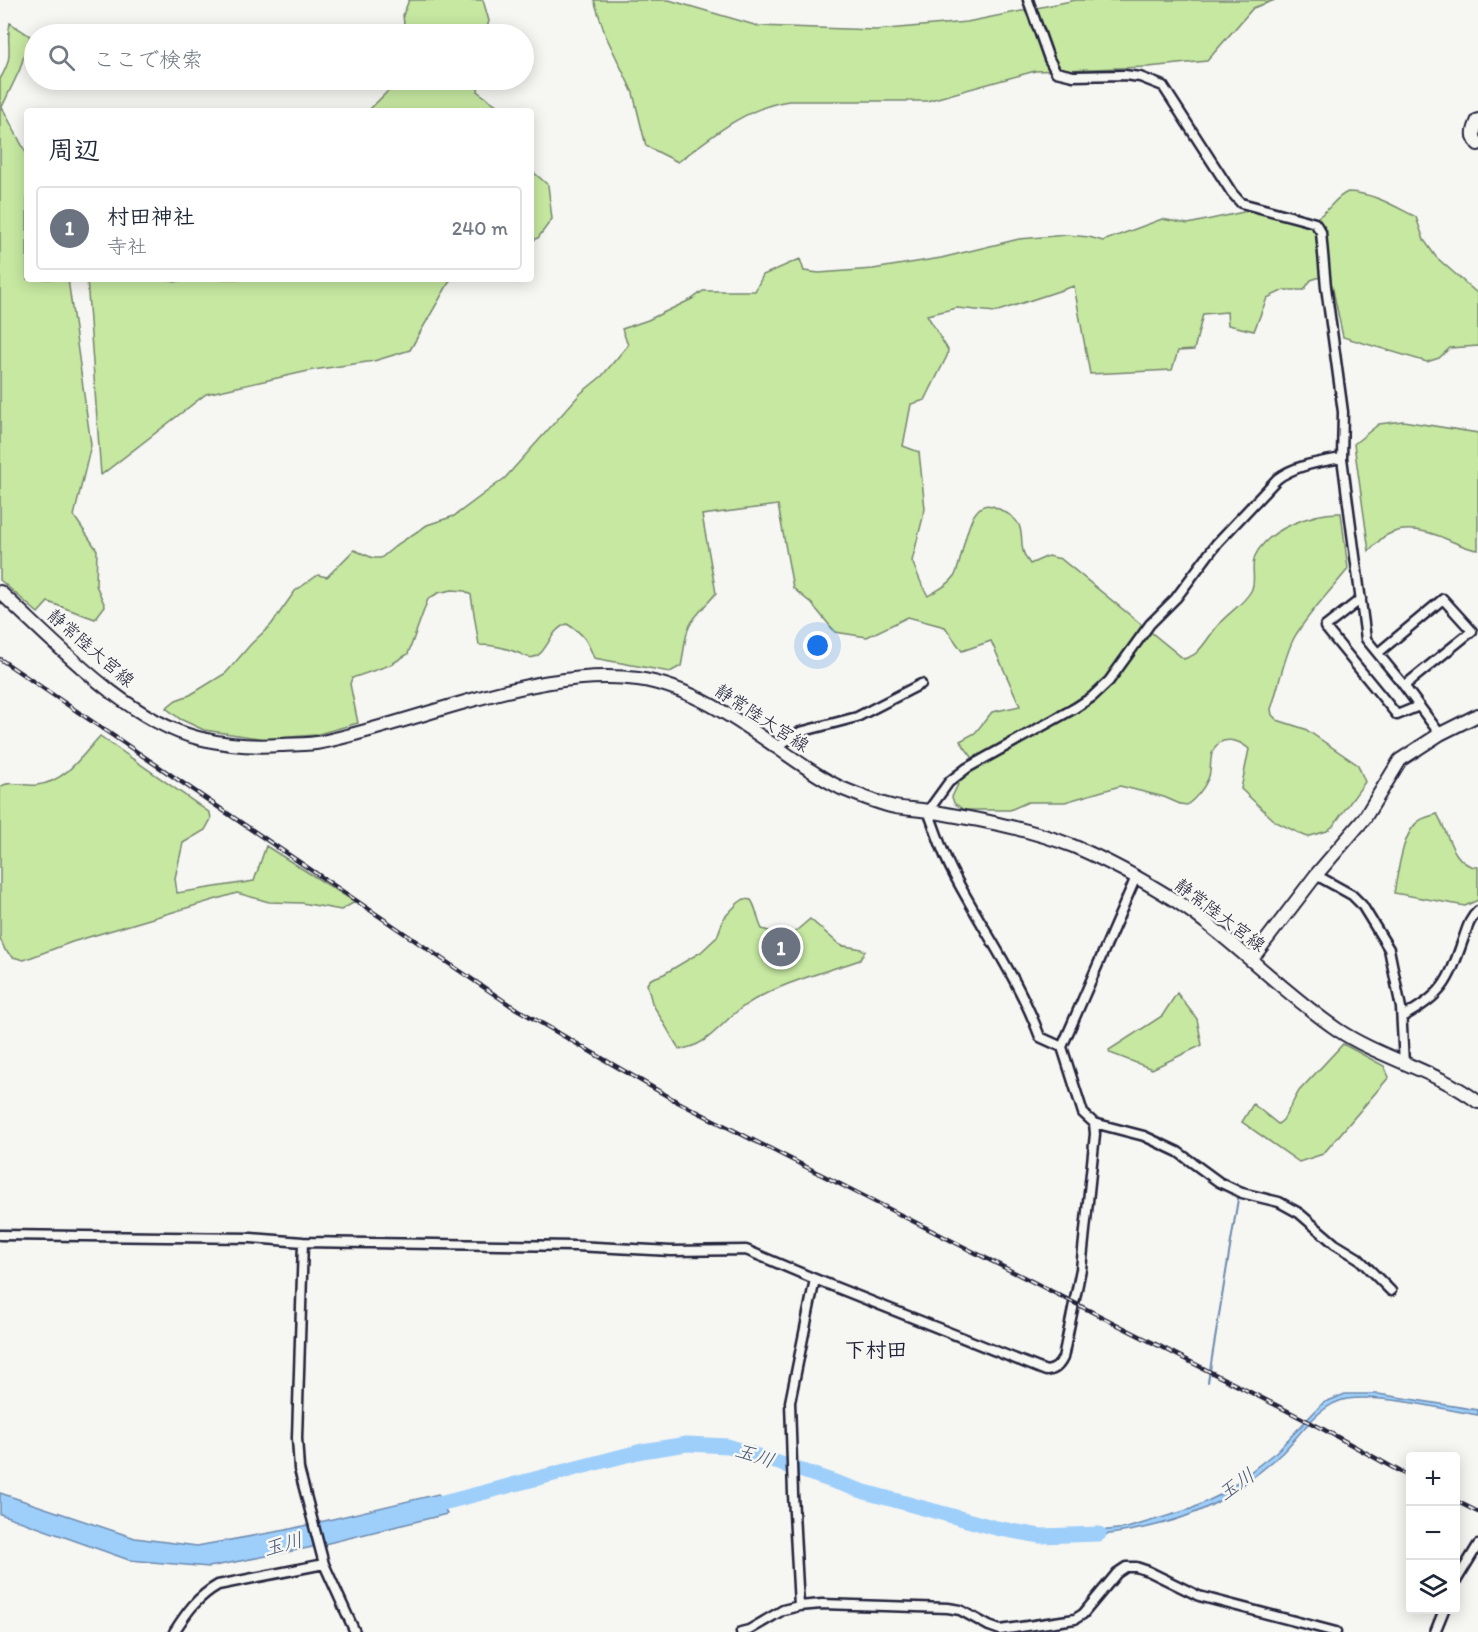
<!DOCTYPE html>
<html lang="ja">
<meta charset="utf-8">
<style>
body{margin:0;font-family:Itim,"Klee One",sans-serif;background:#f6f6f7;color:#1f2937}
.controls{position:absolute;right:18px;bottom:18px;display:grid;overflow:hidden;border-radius:6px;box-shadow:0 3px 15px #0003}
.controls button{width:54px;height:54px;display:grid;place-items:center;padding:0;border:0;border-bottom:2px solid #e0e1e3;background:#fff;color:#1f2937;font:30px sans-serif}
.you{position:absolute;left:818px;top:646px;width:21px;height:21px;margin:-15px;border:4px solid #fff;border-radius:50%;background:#1a73e8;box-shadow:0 0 0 9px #1a73e833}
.badge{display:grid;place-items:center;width:39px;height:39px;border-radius:50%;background:#c8321e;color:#fff;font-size:20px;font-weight:700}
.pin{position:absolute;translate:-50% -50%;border:3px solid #fff;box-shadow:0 2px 6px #0006}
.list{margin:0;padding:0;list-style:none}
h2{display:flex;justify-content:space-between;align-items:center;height:78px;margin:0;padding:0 24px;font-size:26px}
h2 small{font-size:20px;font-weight:400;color:#747a83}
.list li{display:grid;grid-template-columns:39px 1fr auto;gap:18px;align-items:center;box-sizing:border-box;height:84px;margin:0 12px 12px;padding:0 12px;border:2px solid #e0e1e3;border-radius:6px}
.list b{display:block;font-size:22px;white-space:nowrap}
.list p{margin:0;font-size:20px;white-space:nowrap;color:#747a83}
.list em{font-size:20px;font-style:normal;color:#747a83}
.icon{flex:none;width:33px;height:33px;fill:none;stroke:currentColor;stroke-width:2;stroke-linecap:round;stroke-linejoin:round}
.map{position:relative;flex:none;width:1478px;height:1632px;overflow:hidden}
.search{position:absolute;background:#fff;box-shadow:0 3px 15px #0003;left:24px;top:24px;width:510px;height:66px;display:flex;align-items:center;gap:15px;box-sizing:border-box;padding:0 21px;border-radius:33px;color:#747a83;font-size:22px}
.panel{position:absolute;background:#fff;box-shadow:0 3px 15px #0003;left:24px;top:108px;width:510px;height:174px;border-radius:6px}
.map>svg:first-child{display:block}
.green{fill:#c6e8a1;stroke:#74856e;stroke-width:1.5}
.water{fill:#9ecffa;stroke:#6c8aae;stroke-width:1.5}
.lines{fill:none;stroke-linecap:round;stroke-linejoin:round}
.stream{stroke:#6c8aae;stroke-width:2}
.river{stroke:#9ecffa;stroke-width:15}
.street-casing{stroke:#22223b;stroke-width:13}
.secondary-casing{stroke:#22223b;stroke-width:16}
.street{stroke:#f6f6f2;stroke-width:8}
.secondary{stroke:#f6f6f2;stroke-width:12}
.rail-casing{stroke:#22223b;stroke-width:4.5}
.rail{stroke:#f6f6f2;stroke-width:2;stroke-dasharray:7;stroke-linecap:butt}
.labels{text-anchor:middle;stroke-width:5;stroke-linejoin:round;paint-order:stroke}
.street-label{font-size:18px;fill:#22223b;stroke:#f6f6f2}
.water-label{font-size:20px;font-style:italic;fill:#475674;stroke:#f6f6f2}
.quarter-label{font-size:21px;font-weight:bold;fill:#22223b;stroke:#f6f6f2}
</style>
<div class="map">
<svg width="1478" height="1632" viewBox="0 0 1478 1632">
<rect width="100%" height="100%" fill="#f6f6f2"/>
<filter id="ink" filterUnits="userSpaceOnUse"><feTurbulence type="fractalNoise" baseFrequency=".0167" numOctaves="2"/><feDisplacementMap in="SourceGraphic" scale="12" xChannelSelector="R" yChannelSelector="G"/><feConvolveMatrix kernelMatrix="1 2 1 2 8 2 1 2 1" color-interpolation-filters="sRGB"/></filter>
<g filter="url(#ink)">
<!-- green -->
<path class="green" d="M409,0H483L489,21L485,34H405L403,15Z
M594,0H669L758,26L876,30L967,22L1076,0H1275L1253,8L1207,61L1148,67L1035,71L927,101H789C746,107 711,137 678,162L646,146L633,93L605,34Z
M10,23L30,36L20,69L2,107L27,155V279H68L91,445L74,516L97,550L96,585L105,606L95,619L48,602L38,613L0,580V79C16,53 5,48 10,23Z
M399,80H479L478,92L498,106L499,111H368Z
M531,170L548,185L552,219L538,238L531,241Z
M1348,192C1374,193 1394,206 1416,217L1424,240L1436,257L1478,294V346L1450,348L1439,358L1427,362L1343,337L1332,285L1329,279L1323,276L1311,280L1304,290H1284L1267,298L1254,331L1228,325L1227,312L1203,314L1194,350L1178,351L1172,370L1090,374L1074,286L995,312L957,308L927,315L948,350L947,356L925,400L911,404L903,446L919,452L925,509L912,561L922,585L928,596C937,590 948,586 954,577C964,563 966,490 997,508C1005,512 1015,517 1019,525C1025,540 1017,547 1030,564L1048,556L1061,559L1184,659C1188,657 1193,656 1196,653C1205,645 1211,633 1219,624C1228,613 1244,604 1251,591C1257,580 1250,568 1255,556C1267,529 1314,512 1341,513L1348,569C1330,592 1309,612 1294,638C1284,657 1278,689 1271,709L1272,715L1277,720L1305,729L1358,765L1365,782L1333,826L1327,831L1307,837L1276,822L1241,789L1249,749C1239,740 1220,734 1213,751C1209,759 1212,771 1208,779C1203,790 1196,798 1187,805L1180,804L1164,797L1120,786L1065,802H1028L1010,810H964L954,803L952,797L961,778L978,765L960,741L975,733L992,712L1020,706L991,641L962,651L945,627L908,617L867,637L835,632L812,604L793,588L778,505L702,515L716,593C708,604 695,614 689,627C684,639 684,654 681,666L670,672L594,658C587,640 584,634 567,624C550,629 547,654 534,657C530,659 525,656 521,654C506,648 495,645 479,645L471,595L465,591L452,590L438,593L428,599L408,654L390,665L352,678L350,684L358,723L315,735L265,739L204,730L180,719L166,708L176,700L190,695L226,673L251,644L271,625L295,591L318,575L327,577L354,550L373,558H381L398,544L427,525L454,516L505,478L581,393L602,376L628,345L622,329L648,320L692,299L703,291H755L763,275L800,259L804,271L819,273L873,269L941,258L1019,239L1067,235L1089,237L1103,241L1162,219L1188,224L1262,208L1314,219C1328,214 1334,197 1348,192Z
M87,279H166L175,282L186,279H451L410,350L374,361L313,370L206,394L101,475Z
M1403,421L1478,433V550C1468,549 1461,545 1451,541C1432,532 1407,524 1387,535C1380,538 1375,546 1369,551L1354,444L1379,424Z
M100,736L210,813L211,819L205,830L183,843L175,878L177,893L254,881L266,846L355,902L341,910L302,903L269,902L237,893L72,942L24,960L13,957L5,950L0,938V787C11,779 24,787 37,785C65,782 82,756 100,736Z
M1437,814C1448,830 1452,867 1478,867V900L1465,906L1394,893C1398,874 1402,832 1419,821C1424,817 1432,816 1437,814Z
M744,899L751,900C757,908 757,920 762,929L789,937L810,919L840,945C849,948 857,946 865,951L860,960C822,973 772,985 740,1009C720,1024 706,1048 679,1049L652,1003L647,984L651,979L664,974L701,952L717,937L724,918L738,903Z
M1177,993L1197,1019L1202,1045L1152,1069L1110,1053L1109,1050L1162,1016Z
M1343,1044L1384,1066L1389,1077L1323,1154L1299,1162L1242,1122L1253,1104L1278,1124L1283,1120L1299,1091Z"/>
<!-- water -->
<path class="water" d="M1345,1394H1378L1478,1410V1415C1442,1409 1382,1394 1347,1399C1319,1404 1301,1434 1282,1453C1267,1467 1241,1487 1224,1498C1182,1524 1129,1532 1081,1538L1080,1533L1127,1528L1191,1509L1222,1494L1277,1451L1323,1403Z
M0,1493L135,1538L197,1546L286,1530L438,1494L447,1514L308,1548L209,1567L129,1560L0,1514Z"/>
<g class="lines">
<!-- stream -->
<path class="stream" d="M1208,1382L1238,1199"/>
<!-- river -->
<path class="river" d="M424,1508L642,1451L687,1444L728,1446L865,1492L996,1528L1040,1536L1099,1534"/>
<!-- street casing -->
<g class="street-casing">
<path id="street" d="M1028,0L1049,59L1056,72L1073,76L1124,75L1140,77L1163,86L1232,193L1241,203L1305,220L1315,223L1321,232L1326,287L1343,412L1342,458L1366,639L1402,683L1440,734
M1361,599L1325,627L1397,715L1419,706
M1378,653L1443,599L1472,631L1404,686
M777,747L800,732L857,717L921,684
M1316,875L1352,895L1362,905L1389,949L1401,1008L1404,1064
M1136,877L1062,1047L1083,1113L1094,1123L1144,1136L1178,1152L1219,1182L1242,1193L1279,1202L1299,1213L1335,1244L1358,1258L1391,1291
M1402,1017C1443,995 1448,983 1463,940C1467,929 1469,919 1478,911
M1062,1047L1040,1037C1018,977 981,927 952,871C942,852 936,831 928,811L949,782L967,768L1075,708L1092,697L1109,681L1150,624L1176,598L1217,543L1277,479C1295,465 1320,462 1342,458
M0,1235L251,1238L303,1242L576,1246L671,1251L746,1250L815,1279L1046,1371C1055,1370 1059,1366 1063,1358L1081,1269L1095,1134L1094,1123
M303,1242L297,1438L299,1469L324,1564L355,1632
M1456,1581L1478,1545
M799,1606L793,1494L790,1402L815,1279
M174,1632C187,1612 197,1597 218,1585L324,1564
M741,1632L749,1630L783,1610L799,1606L822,1604L948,1608L960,1610L989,1626L1000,1630L1075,1619L1083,1614L1117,1573L1126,1567H1136L1148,1571L1199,1596L1336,1632
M1435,1632L1444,1610"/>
</g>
<!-- secondary casing -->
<g class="secondary-casing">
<path id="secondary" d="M1478,120C1474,129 1471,136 1478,144
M0,592C54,641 126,720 198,738C226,745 253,747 281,745C294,744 309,745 322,742C368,732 413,717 458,704C513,688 580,671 638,679C689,686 736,719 778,748C798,762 818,777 841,788C858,795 877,803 895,807C906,809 918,809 928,811C977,819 1027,828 1073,846C1109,861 1143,880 1176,901C1233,939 1281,991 1338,1030C1382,1059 1436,1070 1478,1102
M1251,960L1316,875L1364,819L1400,760L1440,734L1478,715"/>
</g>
<!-- street -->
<use href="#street" class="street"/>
<!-- secondary -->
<use href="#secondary" class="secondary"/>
<!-- rail casing -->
<g class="rail-casing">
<path id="rail" d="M0,659L510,1005L676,1101L1321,1428L1410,1477
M1456,1501L1478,1512"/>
</g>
<!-- rail -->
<use href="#rail" class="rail"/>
</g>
</g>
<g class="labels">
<!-- street labels -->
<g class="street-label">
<text transform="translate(91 648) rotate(41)" y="6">静常陸大宮線</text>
<text transform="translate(762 718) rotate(33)" y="6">静常陸大宮線</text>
<text transform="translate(1220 915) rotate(37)" y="6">静常陸大宮線</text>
</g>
<!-- water labels -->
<g class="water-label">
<text transform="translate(755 1455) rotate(18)" y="7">玉川</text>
<text transform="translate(1236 1484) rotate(-35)" y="7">玉川</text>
<text transform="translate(283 1544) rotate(-15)" y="7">玉川</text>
</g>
<!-- quarter labels -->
<g class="quarter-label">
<text x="876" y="1357">下村田</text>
</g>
</g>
</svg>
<div class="controls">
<button>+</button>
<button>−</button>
<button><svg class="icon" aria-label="layers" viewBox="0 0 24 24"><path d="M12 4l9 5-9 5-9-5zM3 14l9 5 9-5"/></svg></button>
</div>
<div class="you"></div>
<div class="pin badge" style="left:781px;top:947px;background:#6b7280">1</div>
<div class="search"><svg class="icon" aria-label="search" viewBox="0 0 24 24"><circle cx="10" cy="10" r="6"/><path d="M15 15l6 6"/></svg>ここで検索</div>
<section class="panel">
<h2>周辺<small></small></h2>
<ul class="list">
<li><span class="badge" style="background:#6b7280">1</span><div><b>村田神社</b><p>寺社</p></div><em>240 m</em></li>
</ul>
</section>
</div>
